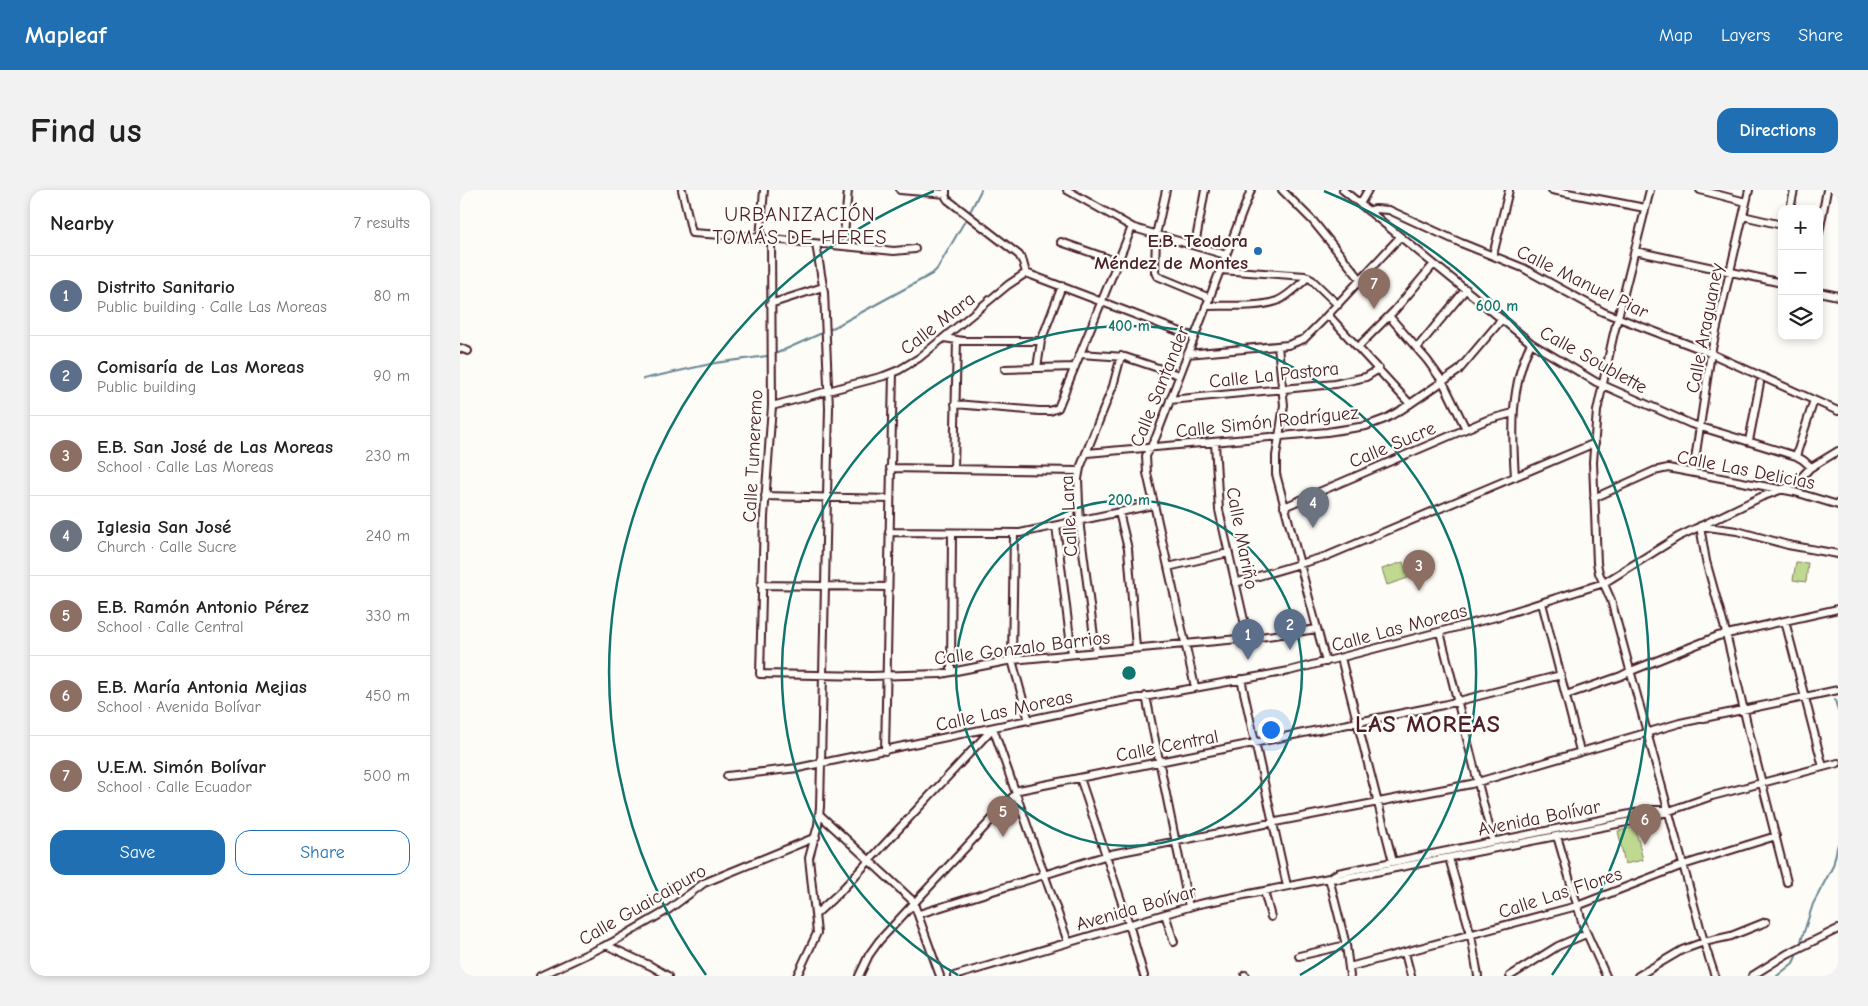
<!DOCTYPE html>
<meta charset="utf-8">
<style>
body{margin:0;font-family:"Comic Neue",sans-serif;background:#f2f2f2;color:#222}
.controls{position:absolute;right:15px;top:15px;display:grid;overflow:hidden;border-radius:10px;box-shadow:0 2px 8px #0003}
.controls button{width:45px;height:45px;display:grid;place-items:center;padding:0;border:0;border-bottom:1px solid #e0e0e0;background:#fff;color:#222;font:25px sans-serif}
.you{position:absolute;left:810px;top:539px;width:18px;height:18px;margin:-12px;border:4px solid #fff;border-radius:50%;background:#1a73e8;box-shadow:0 0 0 8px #1a73e833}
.badge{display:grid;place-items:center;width:32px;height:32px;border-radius:50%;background:#1f6fb2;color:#fff;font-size:16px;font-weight:700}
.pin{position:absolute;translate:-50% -41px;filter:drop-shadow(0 1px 2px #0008)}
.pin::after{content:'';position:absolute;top:26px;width:18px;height:15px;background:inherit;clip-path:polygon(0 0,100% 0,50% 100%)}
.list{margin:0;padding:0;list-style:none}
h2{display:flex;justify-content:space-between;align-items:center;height:65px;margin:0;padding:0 20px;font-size:21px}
h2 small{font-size:16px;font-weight:400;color:#767676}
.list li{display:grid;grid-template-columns:32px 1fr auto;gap:15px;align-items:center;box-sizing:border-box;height:80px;padding:0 20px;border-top:1px solid #e0e0e0}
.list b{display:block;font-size:19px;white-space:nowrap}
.list p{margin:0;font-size:16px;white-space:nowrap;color:#767676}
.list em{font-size:16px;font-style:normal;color:#767676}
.actions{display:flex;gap:10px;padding:15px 20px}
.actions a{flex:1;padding:11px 0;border:1px solid #1f6fb2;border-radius:15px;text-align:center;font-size:18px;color:#1f6fb2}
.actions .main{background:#1f6fb2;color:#fff}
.icon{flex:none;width:28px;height:28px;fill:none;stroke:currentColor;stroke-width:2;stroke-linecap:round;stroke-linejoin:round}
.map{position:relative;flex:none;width:1378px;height:786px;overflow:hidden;border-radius:15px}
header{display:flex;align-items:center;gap:30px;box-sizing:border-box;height:70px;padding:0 25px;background:#1f6fb2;color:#fff}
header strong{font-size:24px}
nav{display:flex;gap:28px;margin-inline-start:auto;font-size:18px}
.intro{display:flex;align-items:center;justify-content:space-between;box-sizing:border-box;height:120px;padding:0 30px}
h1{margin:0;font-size:35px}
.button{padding:12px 22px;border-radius:15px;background:#1f6fb2;color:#fff;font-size:18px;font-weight:700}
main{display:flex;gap:30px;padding:0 30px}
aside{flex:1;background:#fff;border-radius:15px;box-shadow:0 2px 8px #0003}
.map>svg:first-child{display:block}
.park{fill:#bfd990;stroke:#847c5e}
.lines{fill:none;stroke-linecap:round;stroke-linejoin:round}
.stream{stroke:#698793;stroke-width:2}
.street-casing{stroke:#4a1f2b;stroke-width:10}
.street{stroke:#fdfcf7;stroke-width:6}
.ring{fill:none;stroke:#0f766e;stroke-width:2.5}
.poi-dot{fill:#1f6fb2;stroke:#fdfcf7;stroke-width:2}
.labels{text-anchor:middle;stroke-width:4.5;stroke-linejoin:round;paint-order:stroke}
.poi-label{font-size:19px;font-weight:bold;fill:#4a1f2b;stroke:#fdfcf7;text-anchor:end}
.street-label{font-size:19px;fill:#4a1f2b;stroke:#fdfcf7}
.neighbourhood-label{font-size:20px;letter-spacing:1px;fill:#4a1f2b;stroke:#fdfcf7}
.district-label{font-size:24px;font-weight:bold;letter-spacing:1px;fill:#4a1f2b;stroke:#fdfcf7}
.centre{fill:#0f766e;stroke:#fdfcf7;stroke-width:2.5}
.ring-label{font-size:15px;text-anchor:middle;font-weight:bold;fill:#0f766e;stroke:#fdfcf7;stroke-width:4.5;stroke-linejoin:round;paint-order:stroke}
</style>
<header>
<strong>Mapleaf</strong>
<nav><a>Map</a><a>Layers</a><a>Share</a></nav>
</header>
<div class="intro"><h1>Find us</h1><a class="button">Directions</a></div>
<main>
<aside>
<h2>Nearby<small>7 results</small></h2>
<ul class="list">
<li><span class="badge" style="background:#5c6f8a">1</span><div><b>Distrito Sanitario</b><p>Public building · Calle Las Moreas</p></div><em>80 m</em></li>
<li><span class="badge" style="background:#5c6f8a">2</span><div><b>Comisaría de Las Moreas</b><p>Public building</p></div><em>90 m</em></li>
<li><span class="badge" style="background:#8d6e63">3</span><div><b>E.B. San José de Las Moreas</b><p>School · Calle Las Moreas</p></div><em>230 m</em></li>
<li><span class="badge" style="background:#6b7280">4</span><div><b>Iglesia San José</b><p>Church · Calle Sucre</p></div><em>240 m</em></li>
<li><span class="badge" style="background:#8d6e63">5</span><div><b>E.B. Ramón Antonio Pérez</b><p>School · Calle Central</p></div><em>330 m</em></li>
<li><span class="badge" style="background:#8d6e63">6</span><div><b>E.B. María Antonia Mejias</b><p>School · Avenida Bolívar</p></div><em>450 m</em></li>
<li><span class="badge" style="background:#8d6e63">7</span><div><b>U.E.M. Simón Bolívar</b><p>School · Calle Ecuador</p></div><em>500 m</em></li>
</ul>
<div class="actions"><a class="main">Save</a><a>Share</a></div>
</aside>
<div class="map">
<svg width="1378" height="786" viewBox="0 0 1378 786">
<rect width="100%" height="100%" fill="#fdfcf7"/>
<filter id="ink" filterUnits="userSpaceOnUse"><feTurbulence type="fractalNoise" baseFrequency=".02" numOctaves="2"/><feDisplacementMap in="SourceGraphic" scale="10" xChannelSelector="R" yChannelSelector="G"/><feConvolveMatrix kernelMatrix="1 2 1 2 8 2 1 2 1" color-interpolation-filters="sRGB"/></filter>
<g filter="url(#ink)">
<!-- park -->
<path class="park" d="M943,372L948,388L927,395L922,379Z
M1336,372L1348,373L1346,392L1333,390Z
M1175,637L1183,670L1165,674L1158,641Z"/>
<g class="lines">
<!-- stream -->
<path class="stream" d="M510,22L521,0
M369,140L472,84L477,79L506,29
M315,164L362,143
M183,189L255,173L307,166
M1375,510L1378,521
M1341,751L1353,714L1373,676L1378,654
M1317,786L1333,773L1337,764"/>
<!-- street casing -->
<g class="street-casing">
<path id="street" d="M222,0L232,43L292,47L434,61L455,59
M440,0L486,4
M486,0V7L488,10L559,65L563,72L566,83
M607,0L674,38L766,65
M706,0L696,45L695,82L697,86L750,108
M822,0L853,31L901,90
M883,0L1071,153L1136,192L1231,234L1336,266L1343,270L1351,277
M1092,0L1185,18
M1190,0L1153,147L1137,221L1133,272L1137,373L1139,383L1151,410L1246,759L1255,786
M1240,0L1286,12
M900,14L908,0
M1330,19L1334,0
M908,21L915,19L929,20L1001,53L1063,78L1143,122L1243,160L1378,221
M1283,26L1322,35
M1359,43L1367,0
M300,48L304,0
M311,49L312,216L304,327L300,484L411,486L481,484L552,470L800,447L857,439
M601,52L658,72
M735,55L745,0
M383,56L388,0
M1175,61L1322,93
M1033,65L1049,0
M760,80L845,86L852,90L878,115
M566,83L734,147
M1359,102L1378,106
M310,114L363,97
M746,116C769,115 796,118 817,111C829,106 839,95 848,87
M868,125L950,214
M929,126L967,170L983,192L1006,239
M484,148L503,151H581
M818,156L824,215L816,266V284L866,472
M898,157L935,120L974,74
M0,158L8,161
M957,158L1006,99
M620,164L665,167L719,185
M727,164L828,155L844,149L863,130L940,47
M577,178L581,151L602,96
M545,179L615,177
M710,210L875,194L906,187L919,179
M495,214L579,221H590L598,218L672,37
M312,216L424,186L439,180L459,168L548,95L566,83
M1289,251L1300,193
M755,253L759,320L788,448
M627,263L867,242L906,236L925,229L941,220L998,181L1042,129
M1336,266L1354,210
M430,278L619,281
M494,279L497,150
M1233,283L1251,163L1289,0
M1055,287C1052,242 1050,195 1071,153
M305,306L430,309
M1134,308L1194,281L1208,278L1335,302L1378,315
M824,317L1027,230L1053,223
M659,322L668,359L676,458
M596,336L612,464
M429,342L560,343L693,315
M554,343L552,470L569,531
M708,377L768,363
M775,393L867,366L1135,253
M301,395L428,397
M1082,413L1120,561
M1325,431L1363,577
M980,442L1033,652
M636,462L620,338L618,289L620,278L653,196L661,166
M881,468L933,672
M491,482L492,343
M781,489L827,696
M735,497L687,283L686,266L696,247L791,0
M1106,505L1161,486L1171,481L1258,446L1378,419
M686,506L729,717
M425,561L433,183
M267,586L338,578L645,514L829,481L1036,427L1144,393L1218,347L1301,307L1334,295L1350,278L1378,261
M620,588L669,734L684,786
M359,624L453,711L480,786
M1097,646L1123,735L1146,786
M989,668L1011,745L1018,786
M869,688L878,683L1190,620H1205
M869,688L886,755L890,786
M1327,692L1288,538L1265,439L1246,371L1240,336L1277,341L1328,355L1378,364
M804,701L811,727
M356,724L379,703L533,538L608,752
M459,724L651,664L1011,594L1220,533L1378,500
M705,724L714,752
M146,755L191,776L208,786
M945,763L951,786
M839,766L886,755
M889,777L1117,716L1223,675L1316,646
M785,785L786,786
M80,786L151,753L208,720L244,693L356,647
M337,786L357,743L349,668L358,635L360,617L369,218L364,102L356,54
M399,786L409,765L419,751L559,600L983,515L1101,485
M494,786L739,714L869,688L880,689L1192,627L1252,606L1378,573
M1050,786L1098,756L1126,744
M1178,786L1222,760L1244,752L1271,746L1306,732
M1292,786L1327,764L1378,739"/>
</g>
<!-- street -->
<use href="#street" class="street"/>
</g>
</g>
<!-- distance rings -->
<g class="ring">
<circle cx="669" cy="483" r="173"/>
<path d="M498 785A347 347 0 1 1 840 785"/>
<path d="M246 785A520 520 0 0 1 474 1M864 1A520 520 0 0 1 1092 785"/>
</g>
<!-- markers -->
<circle class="poi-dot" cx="798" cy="61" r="5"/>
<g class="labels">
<!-- poi labels -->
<g class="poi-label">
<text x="788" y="57">E.B. Teodora<tspan x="788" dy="22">Méndez de Montes</tspan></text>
</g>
<!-- street labels -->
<g class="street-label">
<text transform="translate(1123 91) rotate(26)" y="7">Calle Manuel Piar</text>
<text transform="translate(477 133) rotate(-38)" y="7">Calle Mara</text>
<text transform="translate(1244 138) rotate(-79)" y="7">Calle Araguaney</text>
<text transform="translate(1134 169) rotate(29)" y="7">Calle Soublette</text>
<text transform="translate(814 184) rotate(-6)" y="7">Calle La Pastora</text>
<text transform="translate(699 196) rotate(-68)" y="7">Calle Santander</text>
<text transform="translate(807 231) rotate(-6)" y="7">Calle Simón Rodríguez</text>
<text transform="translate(932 254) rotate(-23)" y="7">Calle Sucre</text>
<text transform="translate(292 266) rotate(-87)" y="7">Calle Tumeremo</text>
<text transform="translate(1286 279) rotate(11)" y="7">Calle Las Delicias</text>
<text transform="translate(608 326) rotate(-93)" y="7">Calle Lara</text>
<text transform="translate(783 348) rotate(79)" y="7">Calle Mariño</text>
<text transform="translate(939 437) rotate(-15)" y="7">Calle Las Moreas</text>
<text transform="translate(562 457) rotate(-7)" y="7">Calle Gonzalo Barrios</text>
<text transform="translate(544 520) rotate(-12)" y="7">Calle Las Moreas</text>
<text transform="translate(707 555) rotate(-11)" y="7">Calle Central</text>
<text transform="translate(1079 627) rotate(-11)" y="7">Avenida Bolívar</text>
<text transform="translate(1100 702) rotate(-18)" y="7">Calle Las Flores</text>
<text transform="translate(182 714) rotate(-30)" y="7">Calle Guaicaipuro</text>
<text transform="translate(676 717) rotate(-16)" y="7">Avenida Bolívar</text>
</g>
<!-- neighbourhood labels -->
<g class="neighbourhood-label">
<text x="340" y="31">URBANIZACIÓN<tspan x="340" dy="23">TOMÁS DE HERES</tspan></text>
</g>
<!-- district labels -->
<g class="district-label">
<text x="968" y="542">LAS MOREAS</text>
</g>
</g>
<circle cx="669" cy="483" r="8" class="centre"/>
<g class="ring-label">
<text x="1037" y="121">600 m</text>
<text x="669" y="141">400 m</text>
<text x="669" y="315">200 m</text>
</g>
</svg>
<div class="controls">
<button>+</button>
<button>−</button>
<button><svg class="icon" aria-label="layers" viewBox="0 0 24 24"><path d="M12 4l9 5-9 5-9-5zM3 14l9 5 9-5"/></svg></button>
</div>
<div class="you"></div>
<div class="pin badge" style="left:788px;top:470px;background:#5c6f8a">1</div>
<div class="pin badge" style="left:830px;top:460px;background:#5c6f8a">2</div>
<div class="pin badge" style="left:959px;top:401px;background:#8d6e63">3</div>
<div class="pin badge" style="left:853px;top:338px;background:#6b7280">4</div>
<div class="pin badge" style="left:543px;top:647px;background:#8d6e63">5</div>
<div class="pin badge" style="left:1185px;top:655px;background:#8d6e63">6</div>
<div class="pin badge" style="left:914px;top:119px;background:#8d6e63">7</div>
</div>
</main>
